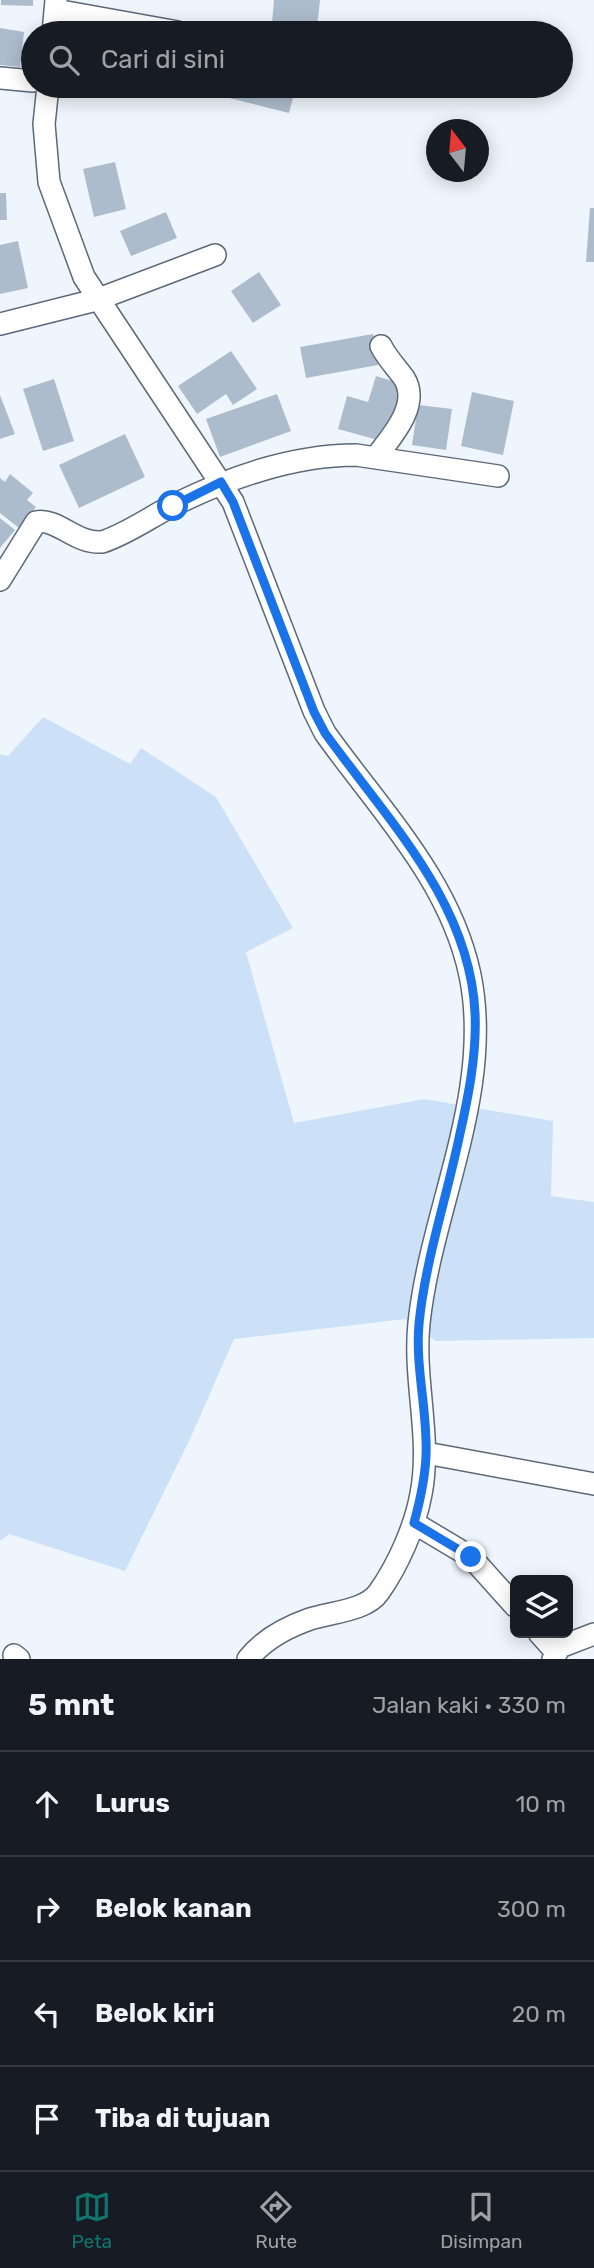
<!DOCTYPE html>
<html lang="id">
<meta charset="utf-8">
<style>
body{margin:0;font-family:Rubik,sans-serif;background:#242831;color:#f1f3f6}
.controls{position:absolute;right:21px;bottom:21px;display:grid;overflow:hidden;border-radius:10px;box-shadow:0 4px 18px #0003}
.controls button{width:63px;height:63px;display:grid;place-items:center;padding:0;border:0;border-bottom:2px solid #363941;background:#171b24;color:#f1f3f6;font:35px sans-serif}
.compass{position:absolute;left:426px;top:119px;width:63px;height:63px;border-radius:50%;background:#171b24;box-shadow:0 4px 18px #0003;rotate:344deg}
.stop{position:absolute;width:21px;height:21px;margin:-16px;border:5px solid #1a73e8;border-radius:50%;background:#fff}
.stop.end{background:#1a73e8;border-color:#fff;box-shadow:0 2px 7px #0008}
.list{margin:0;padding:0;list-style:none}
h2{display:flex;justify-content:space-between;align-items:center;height:91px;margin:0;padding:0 28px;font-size:30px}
h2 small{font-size:23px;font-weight:400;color:#9ea1a6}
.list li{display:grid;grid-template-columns:46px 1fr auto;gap:21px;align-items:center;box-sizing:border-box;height:105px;padding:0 28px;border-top:2px solid #363941}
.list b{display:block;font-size:26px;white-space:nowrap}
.list em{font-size:23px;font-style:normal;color:#9ea1a6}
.icon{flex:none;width:38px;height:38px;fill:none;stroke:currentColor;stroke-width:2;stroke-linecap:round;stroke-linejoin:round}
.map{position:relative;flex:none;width:594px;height:1659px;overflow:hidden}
.search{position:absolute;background:#171b24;box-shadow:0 4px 18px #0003;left:21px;right:21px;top:21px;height:77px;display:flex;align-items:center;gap:18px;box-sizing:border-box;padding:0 24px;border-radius:38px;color:#9ea1a6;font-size:26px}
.sheet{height:511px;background:#171b24}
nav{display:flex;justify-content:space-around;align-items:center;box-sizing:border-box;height:98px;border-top:2px solid #363941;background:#171b24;font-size:19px;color:#9ea1a6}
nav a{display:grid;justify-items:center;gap:4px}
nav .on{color:#0f766e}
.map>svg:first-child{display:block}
.green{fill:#cce1f8}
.building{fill:#adbccd}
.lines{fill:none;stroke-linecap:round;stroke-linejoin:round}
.minor-casing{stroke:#5b6978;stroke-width:24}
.minor{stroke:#fff;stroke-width:21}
.route{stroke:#1a73e8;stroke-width:9}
</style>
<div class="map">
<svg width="594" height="1659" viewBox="0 0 594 1659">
<rect width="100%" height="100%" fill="#eef5fc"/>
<!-- green -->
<path class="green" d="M43,717L130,764L141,748L216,797L293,928L246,952L294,1123L424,1099L553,1121L551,1196L594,1202V1338L436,1341L405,1319L234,1339L190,1439L125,1571L9,1534L0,1541V754L8,756Z"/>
<!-- building -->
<path class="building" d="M1,0H33V6L1,5Z
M274,0H320L317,28L272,23Z
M0,28L24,32L20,67L0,65Z
M195,86H296L289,113L194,89Z
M115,162L126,209L94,217L83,169Z
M0,193H6L7,220H0Z
M590,208H594V262H586Z
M166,212L177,238L131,256L120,231Z
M18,241L28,288L0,294V245Z
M259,272L281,305L253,323L231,291Z
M373,334L378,365L306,378L300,347Z
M231,351L257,389L233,405L226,394L197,414L178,386Z
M376,376L402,384L385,442L338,429L347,396L368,402Z
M54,379L74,441L43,451L23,389Z
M472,392L514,401L503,455L461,446Z
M277,394L291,431L220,457L206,419Z
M0,395L15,434L0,439Z
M418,405L452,409L446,450L412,445Z
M125,434L145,477L79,508L59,465Z
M10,474L33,493L27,500L36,507L19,528L0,513V478L5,482Z
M0,518L15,530L0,548Z"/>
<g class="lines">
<!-- minor casing -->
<g class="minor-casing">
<path id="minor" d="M55,10L178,32
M53,33L56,0
M0,78L33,81
M48,86L44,124L49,182L84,277L233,502L314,711L325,733C380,810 450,880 470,975C494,1092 431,1209 419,1323C413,1381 432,1437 421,1494C415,1527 398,1565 379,1592C366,1611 331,1612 310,1619C287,1627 264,1639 248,1659
M0,324L96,300L215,255
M376,457C391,437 421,405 404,378C396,367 387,358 381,346
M0,580L36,522C58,518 75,544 102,542C127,534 150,517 174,505C228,478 294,455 356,455L498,476
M426,1453L594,1484
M414,1523L471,1557L515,1606
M539,1633L555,1651
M14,1655L19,1659
M553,1659L560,1647L594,1634"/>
</g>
<!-- minor -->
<use href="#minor" class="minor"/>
</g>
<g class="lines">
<!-- route -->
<path class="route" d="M173,506L221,482L233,502L314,712L325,733C386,818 470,902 475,1013C477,1055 468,1098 459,1138C446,1200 425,1262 419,1324C415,1368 428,1412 426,1456C425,1479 420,1501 414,1523L471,1557"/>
</g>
</svg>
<div class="controls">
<button><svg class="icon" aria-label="layers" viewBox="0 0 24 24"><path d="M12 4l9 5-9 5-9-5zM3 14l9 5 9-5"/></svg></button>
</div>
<svg class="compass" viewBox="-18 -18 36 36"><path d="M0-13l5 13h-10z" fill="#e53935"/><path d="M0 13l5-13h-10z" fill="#9ea1a6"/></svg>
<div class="stop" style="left:173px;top:506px"></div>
<div class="stop end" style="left:471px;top:1557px"></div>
<div class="search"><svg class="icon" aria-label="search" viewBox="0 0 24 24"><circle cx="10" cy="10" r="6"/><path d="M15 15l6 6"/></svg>Cari di sini</div>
</div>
<section class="sheet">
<h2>5 mnt<small>Jalan kaki · 330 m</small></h2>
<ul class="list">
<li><svg class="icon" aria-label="ahead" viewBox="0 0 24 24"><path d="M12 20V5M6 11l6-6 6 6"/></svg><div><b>Lurus</b></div><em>10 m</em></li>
<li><svg class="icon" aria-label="right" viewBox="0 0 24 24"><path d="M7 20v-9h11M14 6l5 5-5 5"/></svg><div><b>Belok kanan</b></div><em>300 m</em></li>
<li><svg class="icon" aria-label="left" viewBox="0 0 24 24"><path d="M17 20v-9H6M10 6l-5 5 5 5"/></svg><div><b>Belok kiri</b></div><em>20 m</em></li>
<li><svg class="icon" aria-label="arrive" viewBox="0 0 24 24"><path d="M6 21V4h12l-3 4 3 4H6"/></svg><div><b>Tiba di tujuan</b></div></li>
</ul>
</section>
<nav>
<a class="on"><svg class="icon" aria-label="map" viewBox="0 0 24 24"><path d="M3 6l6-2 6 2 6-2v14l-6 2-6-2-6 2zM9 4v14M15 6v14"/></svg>Peta</a>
<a><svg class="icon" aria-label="directions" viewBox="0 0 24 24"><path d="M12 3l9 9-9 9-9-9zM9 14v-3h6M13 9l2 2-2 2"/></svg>Rute</a>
<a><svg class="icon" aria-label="saved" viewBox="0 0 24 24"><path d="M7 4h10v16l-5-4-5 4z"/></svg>Disimpan</a>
</nav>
